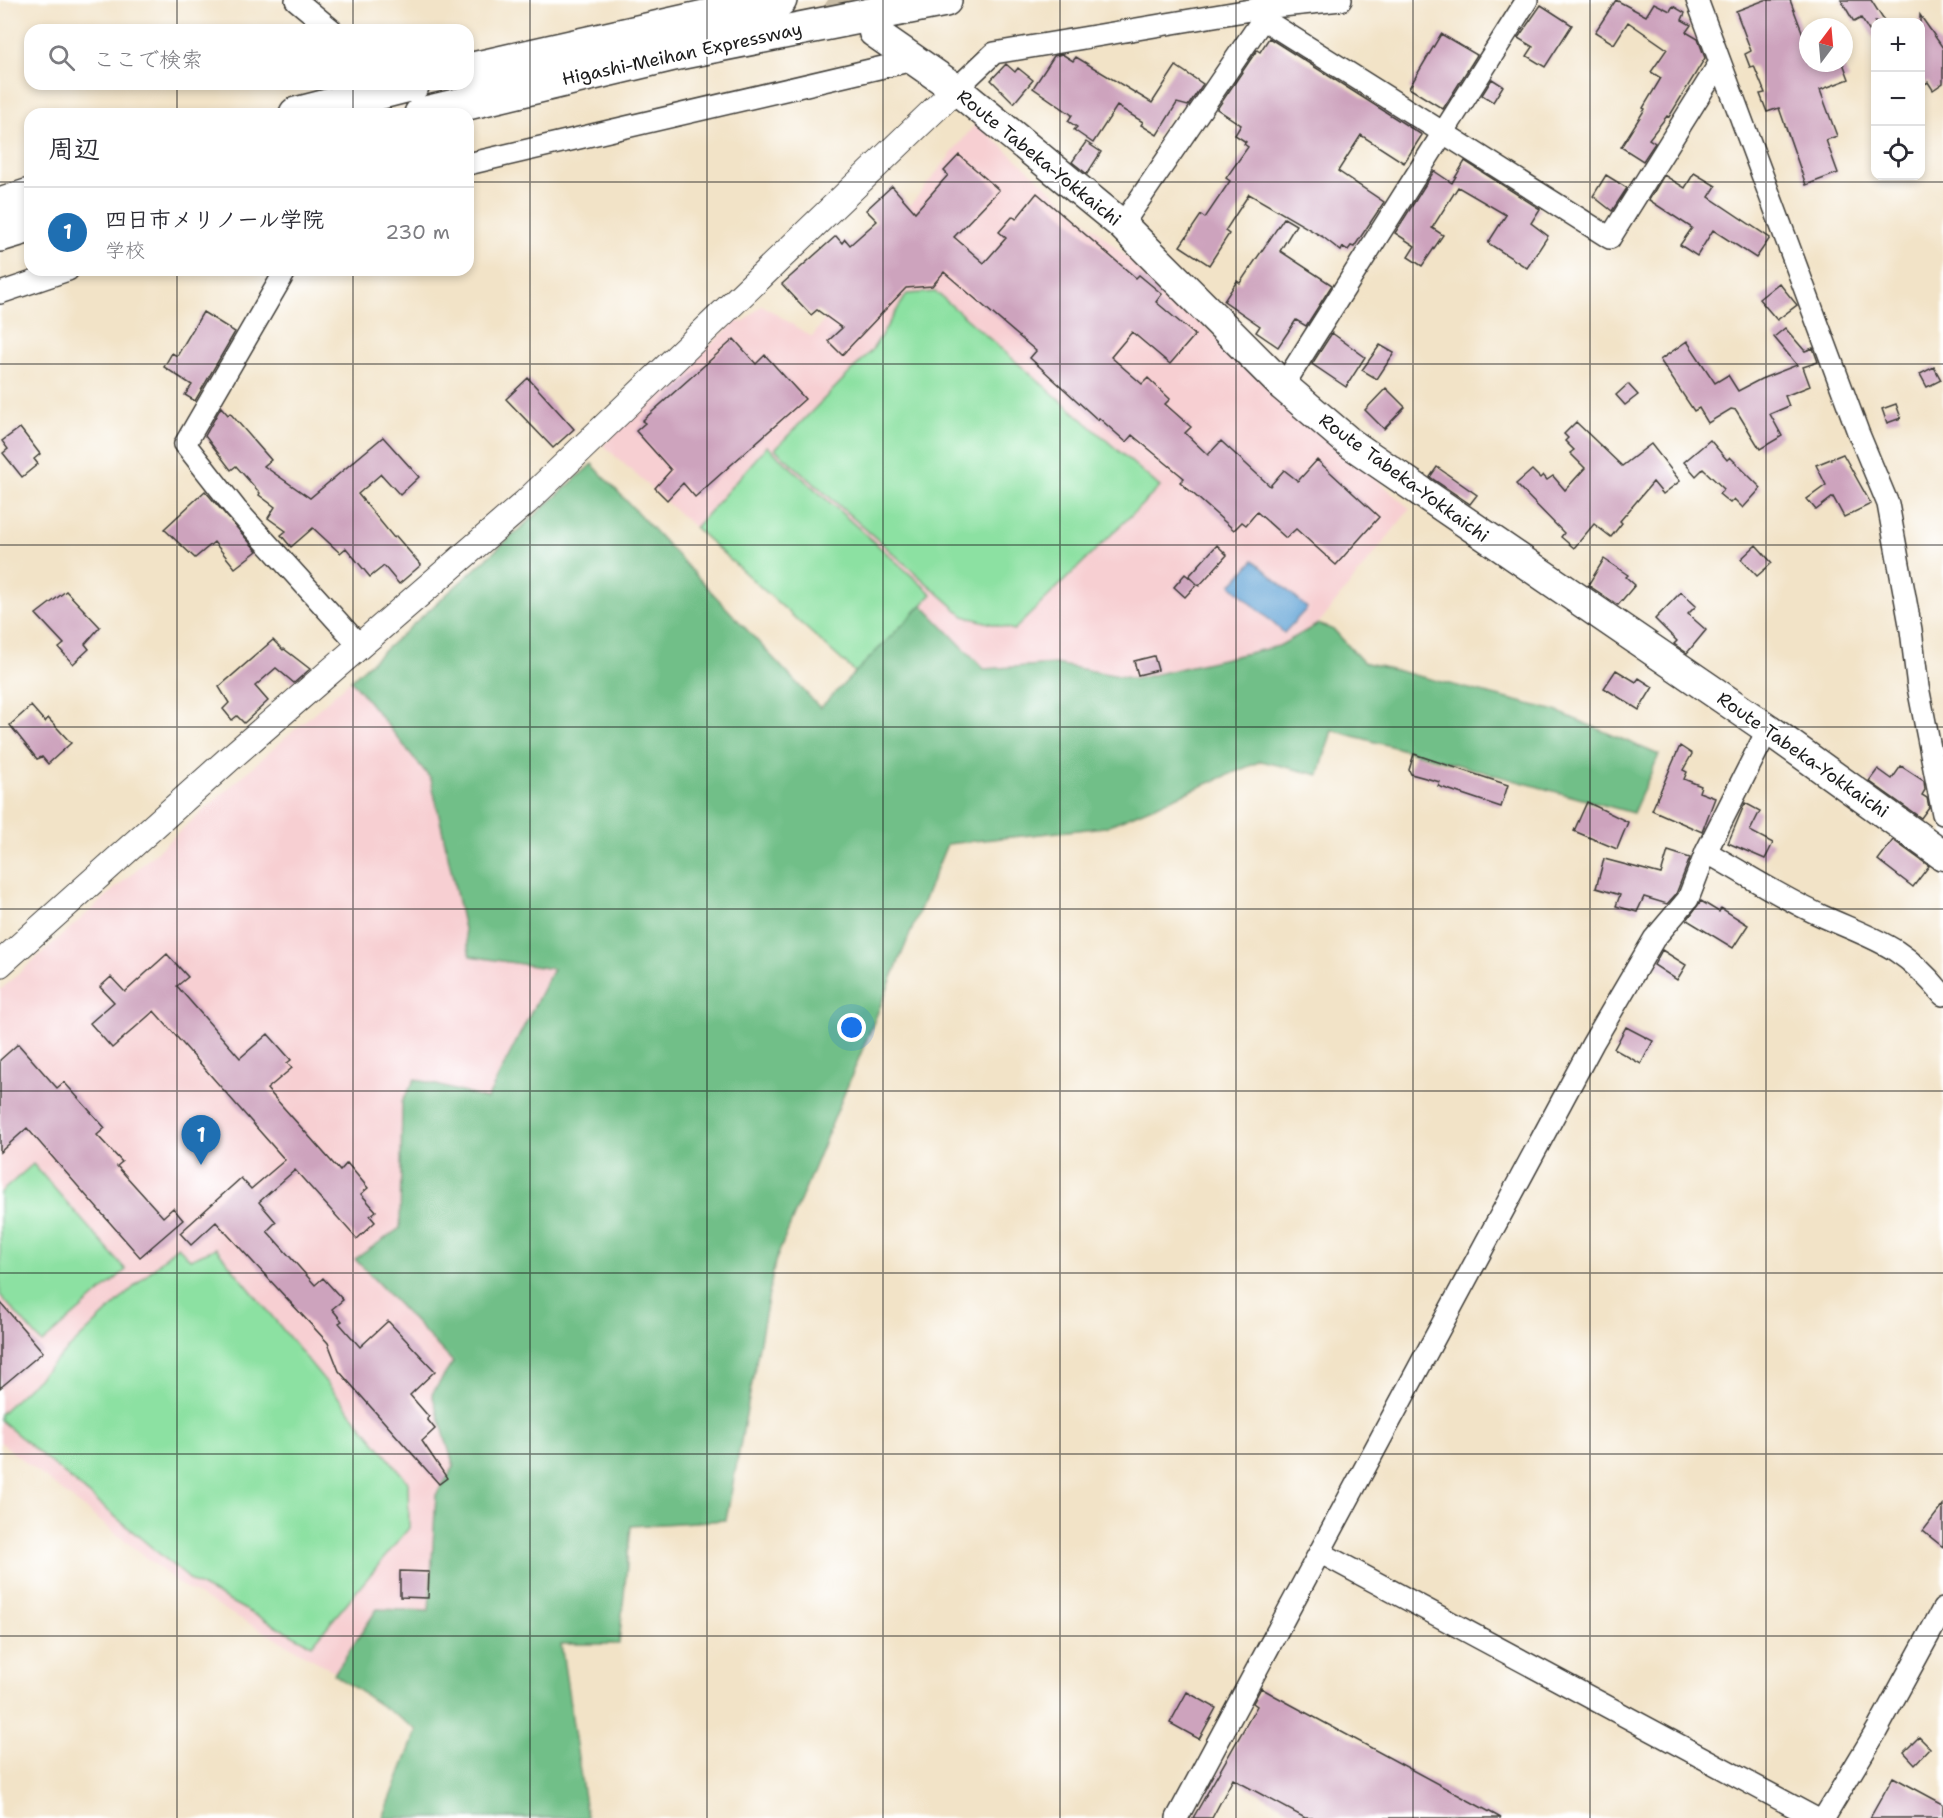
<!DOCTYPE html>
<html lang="ja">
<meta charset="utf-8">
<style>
body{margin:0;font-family:"Shantell Sans","Klee One",sans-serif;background:#f7f7f7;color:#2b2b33}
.controls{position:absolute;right:18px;top:18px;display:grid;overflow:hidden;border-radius:12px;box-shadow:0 3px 9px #0003}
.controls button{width:54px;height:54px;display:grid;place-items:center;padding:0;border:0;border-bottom:2px solid #e1e1e2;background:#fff;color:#2b2b33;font:30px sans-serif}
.compass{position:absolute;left:1799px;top:18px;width:54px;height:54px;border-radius:50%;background:#fff;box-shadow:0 3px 9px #0003;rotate:16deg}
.you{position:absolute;left:852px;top:1028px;width:21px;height:21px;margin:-15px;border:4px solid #fff;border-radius:50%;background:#1a73e8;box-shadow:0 0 0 9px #1a73e833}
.badge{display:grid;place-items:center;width:39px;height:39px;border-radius:50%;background:#1f6fb2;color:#fff;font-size:20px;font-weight:700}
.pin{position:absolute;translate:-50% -50px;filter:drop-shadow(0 2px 3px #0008)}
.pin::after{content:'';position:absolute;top:32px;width:21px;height:18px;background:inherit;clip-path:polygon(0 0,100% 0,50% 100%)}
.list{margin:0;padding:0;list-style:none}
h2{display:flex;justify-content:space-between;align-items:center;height:78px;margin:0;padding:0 24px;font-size:26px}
h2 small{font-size:20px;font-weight:400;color:#7c7c81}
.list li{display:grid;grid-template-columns:39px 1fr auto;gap:18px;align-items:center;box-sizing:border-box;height:90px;padding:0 24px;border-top:2px solid #e1e1e2}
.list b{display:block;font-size:22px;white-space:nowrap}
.list p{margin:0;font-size:20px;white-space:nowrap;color:#7c7c81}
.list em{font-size:20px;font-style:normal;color:#7c7c81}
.icon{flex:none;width:33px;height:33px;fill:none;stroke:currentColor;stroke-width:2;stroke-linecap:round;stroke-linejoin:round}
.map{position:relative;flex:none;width:1943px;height:1818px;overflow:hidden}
.search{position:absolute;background:#fff;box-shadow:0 3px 9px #0003;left:24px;top:24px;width:450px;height:66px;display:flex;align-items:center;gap:15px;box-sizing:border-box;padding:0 21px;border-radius:18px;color:#7c7c81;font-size:22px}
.panel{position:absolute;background:#fff;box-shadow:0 3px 9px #0003;left:24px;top:108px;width:450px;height:168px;border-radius:18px}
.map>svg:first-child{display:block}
.built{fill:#f7cfd2}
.green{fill:#8ce1a2;stroke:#547e5f;stroke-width:1.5}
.forest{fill:#71bf88;stroke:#466e52;stroke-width:1.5}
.water{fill:#63a4d6;stroke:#406079;stroke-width:1.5}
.building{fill:#cda3bd}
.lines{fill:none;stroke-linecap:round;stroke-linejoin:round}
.secondary-tunnel{stroke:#c7bba5;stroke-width:30;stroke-dasharray:30 15;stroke-linecap:butt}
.minor-casing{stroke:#3c3a36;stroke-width:24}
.tertiary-casing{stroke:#3c3a36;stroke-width:28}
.secondary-casing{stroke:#3c3a36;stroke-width:33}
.motorway-casing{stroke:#3c3a36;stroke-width:36}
.minor{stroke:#fff;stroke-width:21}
.tertiary{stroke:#fff;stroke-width:26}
.secondary{stroke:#fff;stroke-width:30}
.motorway{stroke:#fff;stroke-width:33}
.grid{fill:none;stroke:#1c1c1c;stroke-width:1.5;stroke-opacity:0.55}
.labels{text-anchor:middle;stroke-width:5;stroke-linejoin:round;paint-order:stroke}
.street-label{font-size:18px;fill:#1c1c1c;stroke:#fff}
</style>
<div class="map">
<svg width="1943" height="1818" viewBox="0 0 1943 1818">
<rect width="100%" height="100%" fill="#fff"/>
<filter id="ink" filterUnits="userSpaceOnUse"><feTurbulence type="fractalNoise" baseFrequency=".0167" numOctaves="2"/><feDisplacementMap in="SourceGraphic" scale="12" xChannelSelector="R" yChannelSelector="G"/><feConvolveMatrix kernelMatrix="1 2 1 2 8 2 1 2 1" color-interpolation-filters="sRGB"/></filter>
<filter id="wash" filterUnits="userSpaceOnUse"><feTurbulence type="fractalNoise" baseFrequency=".008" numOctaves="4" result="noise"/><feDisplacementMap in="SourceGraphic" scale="24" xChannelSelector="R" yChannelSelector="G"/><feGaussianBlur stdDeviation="1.35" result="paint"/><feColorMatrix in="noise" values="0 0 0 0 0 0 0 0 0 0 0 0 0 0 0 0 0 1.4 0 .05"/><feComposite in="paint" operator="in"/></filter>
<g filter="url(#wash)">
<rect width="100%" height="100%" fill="#f2e3c7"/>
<!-- built -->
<path class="built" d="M976,123L1410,509L1318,624L1279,646L1135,679L1055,664L984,669L922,605L856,673L603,445L736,321L744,322L762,305L812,337L881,242Z
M351,680L431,779L470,956L553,969L487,1099L402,1102L400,1228L355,1259L453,1362L432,1394L454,1467L436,1495L421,1720L182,1586L0,1442V990Z"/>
<!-- green -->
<path class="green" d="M936,292L1160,487L1014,630L964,616L775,449L872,350L907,294Z
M767,446L932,594L856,673L695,528Z
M33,1164L126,1270L42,1343L0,1295V1193Z
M177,1246L190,1259L216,1248L408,1482L409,1528L312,1645L193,1582L0,1420V1414Z"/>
<!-- forest -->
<path class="forest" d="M592,464L820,708L922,605L984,669L1055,664L1135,679L1279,646L1318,624L1334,630L1363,662L1556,711L1659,755L1633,813L1332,730L1319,775L1261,761L1105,827L947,844L775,1262L726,1520L631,1526L619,1644H561L587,1818H383L417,1730L334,1674L377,1609L429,1611L436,1495L454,1467L432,1394L453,1362L355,1259L400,1228L402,1102L415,1079L487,1099L553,969L470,956L431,779L351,680Z"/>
<!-- water -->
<path class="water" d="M1254,560L1307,608L1284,633L1231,585Z"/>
<g id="blocks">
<!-- building -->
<path class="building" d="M1616,0L1646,16L1654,3L1670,11L1673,6L1685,13L1682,20L1691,25L1686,32L1698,39L1705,58L1669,117L1667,116L1649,139L1655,143L1643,161L1621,147L1645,109L1643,108L1661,78L1651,72L1667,49L1628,22L1614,44L1595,32Z
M1765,0H1790L1803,34L1808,32V63H1843L1849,79L1820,90L1837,136L1826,140L1838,173L1806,185L1779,108L1767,112L1760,94L1765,93L1754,66L1750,67L1745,54L1751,51L1736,11Z
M1841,0H1871L1885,22H1875V40L1861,18L1854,22Z
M1541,5L1572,25L1545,67L1527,56L1533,47L1518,38Z
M1920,15L1943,48V83L1933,90L1928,82L1920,87Z
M1441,34L1477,55L1443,109L1409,88Z
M1269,38L1422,135L1404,163L1361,135L1338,171L1384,202L1354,247L1351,246L1348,250L1343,247L1341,251L1323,237L1249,194L1225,231L1229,234L1209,265L1180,246L1201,215L1205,218L1230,181L1226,178L1248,147L1244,144L1246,142L1235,135L1241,125L1217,109L1257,50L1260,52Z
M1062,54L1073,61L1076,57L1152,103L1176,66L1203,84L1188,106L1177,103L1157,135L1141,125L1143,122L1117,106L1093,143L1074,130L1077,127L1068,121L1072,115L1033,88L1054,56Z
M1006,64L1015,72L1018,68L1033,80L1014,103L991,80Z
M1492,79L1503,86L1493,102L1482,95Z
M1086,142L1101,152L1087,174L1072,162Z
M959,155L999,190L954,237L984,263L1006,238L999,232L1013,216L1016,219L1037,193L1136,278L1139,275L1162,294L1156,302L1195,335L1170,364L1132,332L1111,357L1142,384L1148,378L1170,399L1165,404L1191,427L1185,433L1208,455L1221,441L1270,486L1284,470L1298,481L1317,460L1379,517L1336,565L1296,529L1286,538L1257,512L1246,525L1242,522L1234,530L1180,482L1184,478L1132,435L1126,442L1099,418L1098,420L1030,358L1036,351L944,272L932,286L906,288L842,355L828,341L842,328L817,310L811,315L782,284L836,236L842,243L845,239L850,245L877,221L866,210L892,186L915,212L948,175L944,171Z
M1465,161L1540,209L1531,223L1548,236L1527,268L1488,243L1506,215L1458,187L1432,228L1443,235L1422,266L1408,257L1415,246L1395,233L1434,171L1452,183Z
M1694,173L1716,186L1709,197L1770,238L1756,258L1713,230L1697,256L1680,245L1692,228L1649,200L1664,175L1685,188Z
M1606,175L1627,188L1612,211L1593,196Z
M1284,218L1296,225L1280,251L1332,285L1306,326L1296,320L1278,347L1256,332L1260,326L1224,301L1237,281L1240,283Z
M1779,283L1797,305L1777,320L1759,299Z
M203,312L235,332L195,401L185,395L192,385L164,367L172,353L177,356Z
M1785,328L1805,351L1813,348L1818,362L1803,367L1810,386L1785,396L1789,406L1770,414L1782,436L1760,449L1736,410L1731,409L1708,423L1699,408L1694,411L1660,360L1687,341L1715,383L1728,375L1738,391L1761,379L1797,365L1774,337Z
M1332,333L1365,357L1346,387L1312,364Z
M734,339L756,364L765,355L805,399L695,497L683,483L667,500L655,488L671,470L636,431L645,423L642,421Z
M1380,345L1394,353L1377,379L1362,370Z
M1934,367L1941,380L1927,387L1920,374Z
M528,378L574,429L553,448L506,399Z
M1628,384L1638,395L1625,405L1616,395Z
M1386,388L1405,407L1384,429L1365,410Z
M1896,404L1901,418L1887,423L1882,409Z
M221,407L228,415L230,413L271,460L264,466L310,498L383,437L419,477L400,495L381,474L358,494L394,538L396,536L421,565L399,584L384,566L370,577L346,548L340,553L313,528L291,547L281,535L286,531L268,518L275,507L259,495L260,493L236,466L231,470L205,436Z
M1576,422L1622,466L1651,444L1680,481L1663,494L1653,482L1620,521L1622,523L1611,537L1594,524L1574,548L1561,537L1564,533L1516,484L1532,470L1540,478L1543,475L1547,480L1553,476L1565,490L1585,468L1570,453L1574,450L1565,441L1568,438L1564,434Z
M20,428L40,454L34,459L38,464L22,477L3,453L8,449L2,441Z
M1710,440L1727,460L1730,457L1761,488L1743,508L1734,499L1730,503L1719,494L1724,489L1703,469L1696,476L1684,462Z
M1843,454L1871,504L1844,517L1833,497L1816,510L1807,499L1826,485L1816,465Z
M1437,467L1477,495L1470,504L1430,477Z
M205,491L257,551L235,568L214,542L195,558L164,529Z
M1217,545L1227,555L1199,586L1189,576Z
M1756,545L1772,563L1757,576L1741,559Z
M1604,559L1628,575L1626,577L1635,585L1618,605L1588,585Z
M1185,574L1197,584L1185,597L1174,587Z
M66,591L100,627L85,644L89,649L73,664L59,648L64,644L36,614Z
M1681,592L1696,606L1688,614L1706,630L1687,653L1674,644L1677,641L1655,619Z
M273,640L283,650L284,649L310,669L294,683L276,668L255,686L268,701L244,723L237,716L232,720L223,709L229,703L219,687Z
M1154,656L1158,670L1138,675L1134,661Z
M1616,670L1636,682L1639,678L1653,687L1639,710L1604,688Z
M31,706L45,722L48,718L71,743L48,764L42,757L37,759L10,725Z
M1680,746L1692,754L1683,770L1687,772L1684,779L1701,786L1699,792L1715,798L1702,832L1652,810Z
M1414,754L1508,785L1501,807L1438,786L1440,782L1411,774L1409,770Z
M1901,766L1924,781L1925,790L1922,795L1927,798L1929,807L1921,818L1869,781L1878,769L1892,779Z
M1587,802L1628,822L1617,849L1574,831Z
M1745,803L1760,811L1750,831L1773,843L1765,859L1728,843Z
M1893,840L1929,866L1913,887L1878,860Z
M1668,851L1690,858L1676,894L1667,904L1644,897L1637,912L1616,906L1620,895L1596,888L1604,859L1661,874Z
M1701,901L1719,912L1721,908L1748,925L1733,948L1687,920Z
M1662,950L1686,965L1677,980L1654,965Z
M167,954L188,977L177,986L240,1058L268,1034L291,1060L287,1063L292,1068L267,1089L340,1171L347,1163L368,1188L361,1194L376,1211L370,1216L375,1222L357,1239L295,1170L259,1202L276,1222L267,1231L315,1285L323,1278L343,1300L332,1309L342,1321L339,1323L360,1347L388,1321L435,1371L410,1395L429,1417L427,1419L435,1429L422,1441L447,1478L439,1484L339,1371L328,1343L216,1222L191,1245L180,1233L241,1178L251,1189L285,1160L154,1011L112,1048L90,1023L114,1002L100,987L111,977L125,992Z
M1626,1027L1653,1041L1641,1064L1614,1049Z
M18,1044L57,1088L64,1082L105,1128L97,1135L122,1162L117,1166L163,1217L173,1208L183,1220L140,1257L27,1128L0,1152V1060Z
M0,1302L43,1352L0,1388Z
M1943,1505V1547L1923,1531Z
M400,1571L429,1572L428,1598L400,1597Z
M1261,1688L1275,1696L1501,1818H1305L1233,1779L1212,1818H1193L1257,1706L1253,1703Z
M1187,1692L1216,1708L1199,1739L1170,1723Z
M1919,1737L1930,1748L1915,1764L1904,1752Z
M1893,1777L1943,1804V1818H1870Z"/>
</g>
</g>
<g filter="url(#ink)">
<use href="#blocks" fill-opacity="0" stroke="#3c3a36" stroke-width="1.5"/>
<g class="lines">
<!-- secondary-tunnel -->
<path class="secondary-tunnel" d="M828,0L867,27"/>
<!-- minor casing -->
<g class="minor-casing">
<path id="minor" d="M296,0L332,30
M1697,0L1858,432L1888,504L1911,630L1918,687L1943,814
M1263,19L1610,238L1719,64
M956,89L994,53L1262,8L1341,0
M468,164L913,60
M1122,225L1263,19L1262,7
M286,270L185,444L236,509L360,646
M0,293L68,270
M1283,386L1527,0
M1706,852C1744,873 1782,898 1822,916C1878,941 1902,945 1943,995
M1321,1553L1815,1818
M1177,1818L1593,1043L1654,939L1688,899L1706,852L1768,729
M1824,1818L1877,1730L1943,1609"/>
</g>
<!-- tertiary casing -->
<g class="tertiary-casing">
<path id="tertiary" d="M0,964L229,759L526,502L956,89"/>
</g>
<!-- secondary casing -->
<g class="secondary-casing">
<path id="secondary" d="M874,32L956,89L1122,225L1283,386L1350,443L1768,729L1943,855"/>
</g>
<!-- motorway casing -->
<g class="motorway-casing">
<path id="motorway" d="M468,70L780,0
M296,114L413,84
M421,114L678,53L945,0
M0,205L30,195
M0,235L30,226"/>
</g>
<!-- minor -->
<use href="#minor" class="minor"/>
<!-- tertiary -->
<use href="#tertiary" class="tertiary"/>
<!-- secondary -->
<use href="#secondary" class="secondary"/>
<!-- motorway -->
<use href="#motorway" class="motorway"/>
</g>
</g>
<!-- grid -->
<path class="grid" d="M177,0V30M353,0V30M530,0V1818M707,0V1818M883,0V1818M1060,0V1818M1236,0V1818M1413,0V1818M1590,0V1818M1766,0V1818M177,84V114M353,84V114M0,182H30M468,182H1943M177,270V1818M353,270V1818M0,364H1943M0,545H1943M0,727H1943M0,909H1943M0,1091H1943M0,1273H1943M0,1454H1943M0,1636H1943"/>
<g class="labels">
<!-- street labels -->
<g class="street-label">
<text transform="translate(682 54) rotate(-12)" y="6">Higashi-Meihan Expressway</text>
<text transform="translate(1039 158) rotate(39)" y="6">Route Tabeka-Yokkaichi</text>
<text transform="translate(1404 478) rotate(36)" y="6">Route Tabeka-Yokkaichi</text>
<text transform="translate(1803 755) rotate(35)" y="6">Route Tabeka-Yokkaichi</text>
</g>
</g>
</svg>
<div class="controls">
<button>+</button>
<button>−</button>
<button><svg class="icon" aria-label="locate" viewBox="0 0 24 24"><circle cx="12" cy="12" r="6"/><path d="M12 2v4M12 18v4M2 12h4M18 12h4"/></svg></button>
</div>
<svg class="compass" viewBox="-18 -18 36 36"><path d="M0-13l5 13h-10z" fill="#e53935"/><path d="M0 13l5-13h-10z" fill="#7c7c81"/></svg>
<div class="you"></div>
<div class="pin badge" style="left:201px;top:1165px">1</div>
<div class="search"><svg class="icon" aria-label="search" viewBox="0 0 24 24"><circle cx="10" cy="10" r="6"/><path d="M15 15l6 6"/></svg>ここで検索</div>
<section class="panel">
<h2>周辺<small></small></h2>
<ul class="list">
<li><span class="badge">1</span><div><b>四日市メリノール学院</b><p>学校</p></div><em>230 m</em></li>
</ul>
</section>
</div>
